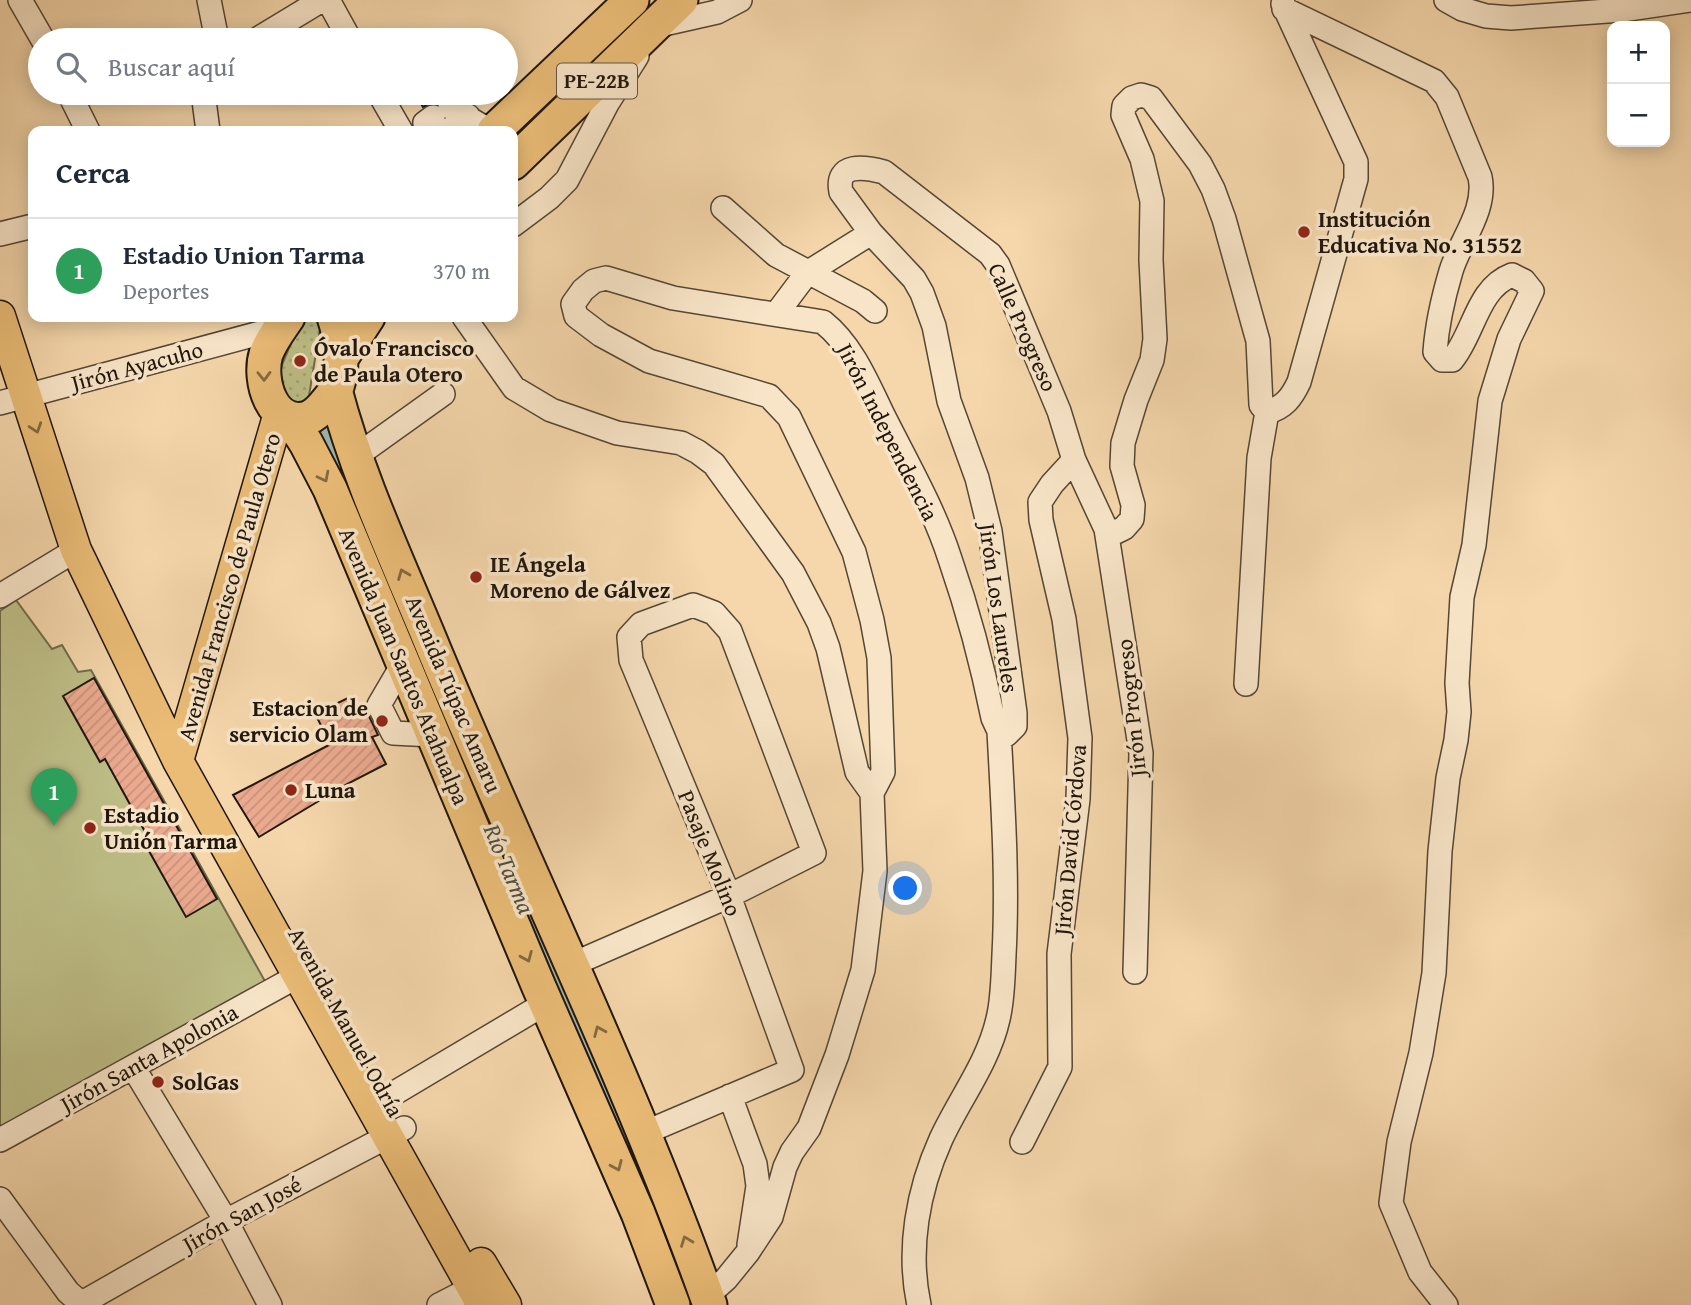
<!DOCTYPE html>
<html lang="es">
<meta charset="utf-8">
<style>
body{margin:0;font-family:"Gentium Book Plus",serif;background:#f6f6f7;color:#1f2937}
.controls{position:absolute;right:21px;top:21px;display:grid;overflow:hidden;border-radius:14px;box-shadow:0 4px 18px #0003}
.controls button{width:63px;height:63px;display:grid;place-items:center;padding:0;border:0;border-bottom:2px solid #e0e1e3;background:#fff;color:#1f2937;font:35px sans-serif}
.you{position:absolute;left:906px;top:889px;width:24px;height:24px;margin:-18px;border:5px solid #fff;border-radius:50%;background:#1a73e8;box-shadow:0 0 0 10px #1a73e833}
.badge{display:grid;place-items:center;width:46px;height:46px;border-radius:50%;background:#db2777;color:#fff;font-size:23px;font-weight:700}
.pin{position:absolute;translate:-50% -58px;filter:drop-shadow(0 2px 4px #0008)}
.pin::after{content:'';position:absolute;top:37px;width:24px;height:21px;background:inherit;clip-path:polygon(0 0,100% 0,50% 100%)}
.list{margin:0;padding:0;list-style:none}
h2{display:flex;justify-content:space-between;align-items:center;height:91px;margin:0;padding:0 28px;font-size:30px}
h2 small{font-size:23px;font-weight:400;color:#747a83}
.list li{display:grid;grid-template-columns:46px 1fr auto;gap:21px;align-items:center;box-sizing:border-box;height:105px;padding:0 28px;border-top:2px solid #e0e1e3}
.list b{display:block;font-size:26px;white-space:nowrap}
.list p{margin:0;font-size:23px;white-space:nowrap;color:#747a83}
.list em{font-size:23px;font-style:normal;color:#747a83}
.icon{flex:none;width:38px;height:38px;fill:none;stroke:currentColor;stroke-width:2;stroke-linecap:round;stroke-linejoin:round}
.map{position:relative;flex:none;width:1691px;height:1305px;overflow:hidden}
.search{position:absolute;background:#fff;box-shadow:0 4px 18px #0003;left:28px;top:28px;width:490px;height:77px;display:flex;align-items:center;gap:18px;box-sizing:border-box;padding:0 24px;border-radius:38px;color:#747a83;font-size:26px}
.panel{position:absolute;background:#fff;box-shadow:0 4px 18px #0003;left:28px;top:126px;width:490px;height:196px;border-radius:14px}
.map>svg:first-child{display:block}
.grass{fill:url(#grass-dots);stroke:#6f6a4a;stroke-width:2}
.pitch{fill:#bebe87;stroke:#6f6a4a;stroke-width:2}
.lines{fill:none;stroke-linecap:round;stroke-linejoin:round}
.river{stroke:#9db8af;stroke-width:28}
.building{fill:url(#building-hatch);stroke:#20160d;stroke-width:2}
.minor-casing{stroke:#554634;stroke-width:26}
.major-casing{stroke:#20160d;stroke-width:33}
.highway-casing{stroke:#20160d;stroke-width:37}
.minor{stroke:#f8e5c8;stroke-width:23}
.major{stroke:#eabc76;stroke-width:30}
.highway{stroke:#eabc76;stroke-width:33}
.oneway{stroke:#856942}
.poi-dot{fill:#8f2418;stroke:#f8e5c8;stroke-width:2.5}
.labels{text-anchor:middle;stroke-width:7;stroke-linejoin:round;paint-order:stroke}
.shield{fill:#f8e5c8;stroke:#615445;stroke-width:2}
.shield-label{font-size:21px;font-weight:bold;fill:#20160d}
.poi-label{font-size:23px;font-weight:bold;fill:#20160d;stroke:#f8e5c8;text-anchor:start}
.street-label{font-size:23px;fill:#20160d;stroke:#f8e5c8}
.water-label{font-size:24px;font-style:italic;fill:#4c4f46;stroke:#f8e5c8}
</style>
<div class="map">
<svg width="1691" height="1305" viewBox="0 0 1691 1305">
<defs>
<pattern id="grass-dots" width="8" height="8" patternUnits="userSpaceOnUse" patternTransform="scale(1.75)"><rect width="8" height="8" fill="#bebe87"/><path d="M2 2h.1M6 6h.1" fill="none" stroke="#a3a373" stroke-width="1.8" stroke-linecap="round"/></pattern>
<pattern id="building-hatch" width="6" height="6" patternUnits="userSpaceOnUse" patternTransform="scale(1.75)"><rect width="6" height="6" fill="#ebaa8f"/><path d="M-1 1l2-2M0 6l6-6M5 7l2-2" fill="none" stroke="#c9927a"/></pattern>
</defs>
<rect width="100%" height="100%" fill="#f5d7ab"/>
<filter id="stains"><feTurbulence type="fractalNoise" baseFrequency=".00286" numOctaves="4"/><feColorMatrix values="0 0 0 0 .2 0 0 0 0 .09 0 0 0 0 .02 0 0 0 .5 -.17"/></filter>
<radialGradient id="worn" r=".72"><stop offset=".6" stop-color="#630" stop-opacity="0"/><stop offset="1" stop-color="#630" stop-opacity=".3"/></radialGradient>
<!-- grass -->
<path class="grass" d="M302,317H322L307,408L283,402L279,372Z"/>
<!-- pitch -->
<path class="pitch" d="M16,600L52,649L62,645L78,672L91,670L266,983L0,1129V611Z"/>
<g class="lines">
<!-- river -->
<path class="river" d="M331,432L334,454L356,512
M457,749L656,1214
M675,1265L691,1305"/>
</g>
<!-- building -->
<path class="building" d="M429,93H441L443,95L437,104L431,103L423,107L418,99Z
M94,678L217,899L186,917L149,851L154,848L105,759L100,762L63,696Z
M352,696L362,717L368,714L378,735L372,737L386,764L347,784L259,837L233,795L331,744L315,714Z"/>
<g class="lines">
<!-- minor casing -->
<g class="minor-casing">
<path id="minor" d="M20,0L43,40
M209,0L217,40
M328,0L350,40
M1446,0L1462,9L1486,16L1511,18L1622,10L1690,0
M1284,9L1434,81L1447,97L1480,177C1487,210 1460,241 1451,271C1443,298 1437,324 1435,352L1442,360H1452C1474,334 1477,288 1512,275L1524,281L1532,291L1509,339L1490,401L1474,545L1462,597L1457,683L1459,712L1456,740L1448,778L1440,851L1434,973L1421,1053L1399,1142L1391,1203L1420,1272L1446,1305
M655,26L717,12L740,0
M256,40L322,0
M69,93L88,131
M203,93L208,131
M379,93L401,131
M450,107L490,131
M427,131L425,123L433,117
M448,131L468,116
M723,208L776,255L863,301L875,311
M513,225L549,198L567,180L608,102L637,56
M0,234L33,226
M777,313L807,273L871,233
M464,317L514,388L551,410L617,433L681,443L698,452L714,464L793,573L819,623L828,648L857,772L872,793
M0,403L260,333L274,337
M355,457L443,394
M1106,529L1116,532L1124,528L1132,519L1133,505L1122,466L1123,443L1136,400L1152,360L1155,339L1151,260L1152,201L1142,159L1123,115L1124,106L1132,98L1141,95L1151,98L1200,164L1213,189L1224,219L1258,341L1261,405L1267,412C1284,408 1292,397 1299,382L1356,179V162L1283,4
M0,596L76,550
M403,664L379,705L393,733L433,735
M1246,684L1259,458L1267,412
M999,731L1007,734L1015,726V713L990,531L977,478L949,401L934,326L922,293L914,279L871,233L841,192C835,162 865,167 884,172L990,254L998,265L1059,411L1074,460L1106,529L1141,753L1135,972
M571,965L729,896L814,853L730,631L714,613L693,605L641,624L629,637L631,660L729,896L792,1070L644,1133
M133,1067L226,1221L270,1305
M730,1096L755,1164L758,1186L749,1245
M371,1107L546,1003
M0,1140L298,976
M1022,1142L1060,1067L1059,954L1078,799L1080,738L1064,619L1041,520L1040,502L1052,484L1074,460
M0,1199L68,1292L83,1305
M707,1296L726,1279L748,1252L771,1217L785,1167L792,1152L809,1128L837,1055L863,970L875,871L872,793L883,772L879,658L872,620L854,552L789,417L769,396L649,361L601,335L576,316L573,304L583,290L594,281L606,278L673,298L823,322C852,345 867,382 883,415C906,461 934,509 950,559C967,608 983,668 993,718L999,731C1003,806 1008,880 1004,955C1003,976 1003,999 998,1019C988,1063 960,1098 941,1139C918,1190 907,1249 919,1305
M82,1303L226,1221L404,1128
M439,1305L472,1288"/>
</g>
<!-- major casing -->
<g class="major-casing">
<path id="major" d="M0,316L76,550L178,761L482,1305
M178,761L279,413
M481,1263L506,1305"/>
</g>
<!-- highway casing -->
<g class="highway-casing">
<path id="highway" d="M494,131L632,0
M513,163L681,0
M288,317C280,329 271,340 266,354C258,380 272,429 308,418C315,415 320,410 325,404C328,400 332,396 335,391C345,372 341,337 334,317
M342,357L368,317
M335,390C359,481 400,566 435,652C526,870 631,1083 710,1305
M290,418L306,443L330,489L539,987L638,1213L673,1305"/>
</g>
<!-- minor -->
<use href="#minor" class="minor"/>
<!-- major -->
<use href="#major" class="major"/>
<!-- highway -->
<use href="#highway" class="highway"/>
</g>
<!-- one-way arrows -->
<defs><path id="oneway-chevron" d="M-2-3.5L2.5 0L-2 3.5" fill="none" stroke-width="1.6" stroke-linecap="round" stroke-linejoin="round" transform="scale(1.75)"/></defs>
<g class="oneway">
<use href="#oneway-chevron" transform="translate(264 376) rotate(89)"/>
<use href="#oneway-chevron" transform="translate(36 428) rotate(72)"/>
<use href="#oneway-chevron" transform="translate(324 477) rotate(63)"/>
<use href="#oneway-chevron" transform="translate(403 574) rotate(-112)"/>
<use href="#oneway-chevron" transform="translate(527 957) rotate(67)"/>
<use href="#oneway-chevron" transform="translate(599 1031) rotate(-113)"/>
<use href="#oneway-chevron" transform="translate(617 1166) rotate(66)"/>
<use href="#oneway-chevron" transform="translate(686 1241) rotate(-111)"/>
</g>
<!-- markers -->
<g class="poi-dot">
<circle cx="1304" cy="232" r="7"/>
<circle cx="300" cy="361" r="7"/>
<circle cx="476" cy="577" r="7"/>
<circle cx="382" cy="721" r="7"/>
<circle cx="291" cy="790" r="7"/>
<circle cx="90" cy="828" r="7"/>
<circle cx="158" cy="1082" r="7"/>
</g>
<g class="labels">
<!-- shield labels -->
<rect class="shield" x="557" y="63.5" width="80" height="35" rx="5"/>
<g class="shield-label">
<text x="597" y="88">PE-22B</text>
</g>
<!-- poi labels -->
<g class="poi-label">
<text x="1318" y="227">Institución<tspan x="1318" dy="26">Educativa No. 31552</tspan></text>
<text x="314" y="356">Óvalo Francisco<tspan x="314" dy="26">de Paula Otero</tspan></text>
<text x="490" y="572">IE Ángela<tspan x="490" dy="26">Moreno de Gálvez</tspan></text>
<text x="368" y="716" text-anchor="end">Estacion de<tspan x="368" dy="26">servicio Olam</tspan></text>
<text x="305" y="798">Luna</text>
<text x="104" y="823">Estadio<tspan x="104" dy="26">Unión Tarma</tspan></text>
<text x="172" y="1090">SolGas</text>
</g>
<!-- street labels -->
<g class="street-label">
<text transform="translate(1023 327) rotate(66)" y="8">Calle Progreso</text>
<text transform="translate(137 366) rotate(-15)" y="8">Jirón Ayacuho</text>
<text transform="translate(888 432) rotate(63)" y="8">Jirón Independencia</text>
<text transform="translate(229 587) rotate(-74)" y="8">Avenida Francisco de Paula Otero</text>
<text transform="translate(999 608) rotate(82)" y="8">Jirón Los Laureles</text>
<text transform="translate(404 666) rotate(67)" y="8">Avenida Juan Santos Atahualpa</text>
<text transform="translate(454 694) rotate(67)" y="8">Avenida Túpac Amaru</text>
<text transform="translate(1131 708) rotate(-96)" y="8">Jirón Progreso</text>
<text transform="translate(1070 840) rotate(-85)" y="8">Jirón David Córdova</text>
<text transform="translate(710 853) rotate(68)" y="8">Pasaje Molino</text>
<text transform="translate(346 1022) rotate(61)" y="8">Avenida Manuel Odría</text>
<text transform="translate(149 1058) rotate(-29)" y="8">Jirón Santa Apolonia</text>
<text transform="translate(242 1214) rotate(-29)" y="8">Jirón San José</text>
</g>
<!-- water labels -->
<g class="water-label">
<text transform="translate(509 869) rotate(67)" y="8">Río Tarma</text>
</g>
</g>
<rect width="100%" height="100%" filter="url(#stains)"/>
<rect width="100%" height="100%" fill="url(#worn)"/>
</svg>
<div class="controls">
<button>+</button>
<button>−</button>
</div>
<div class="you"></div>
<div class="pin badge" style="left:54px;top:826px;background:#2e9e5b">1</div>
<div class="search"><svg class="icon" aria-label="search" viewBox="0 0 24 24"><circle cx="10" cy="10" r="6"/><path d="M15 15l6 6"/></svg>Buscar aquí</div>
<section class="panel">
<h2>Cerca<small></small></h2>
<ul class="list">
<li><span class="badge" style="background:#2e9e5b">1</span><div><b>Estadio Union Tarma</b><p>Deportes</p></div><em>370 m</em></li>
</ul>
</section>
</div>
